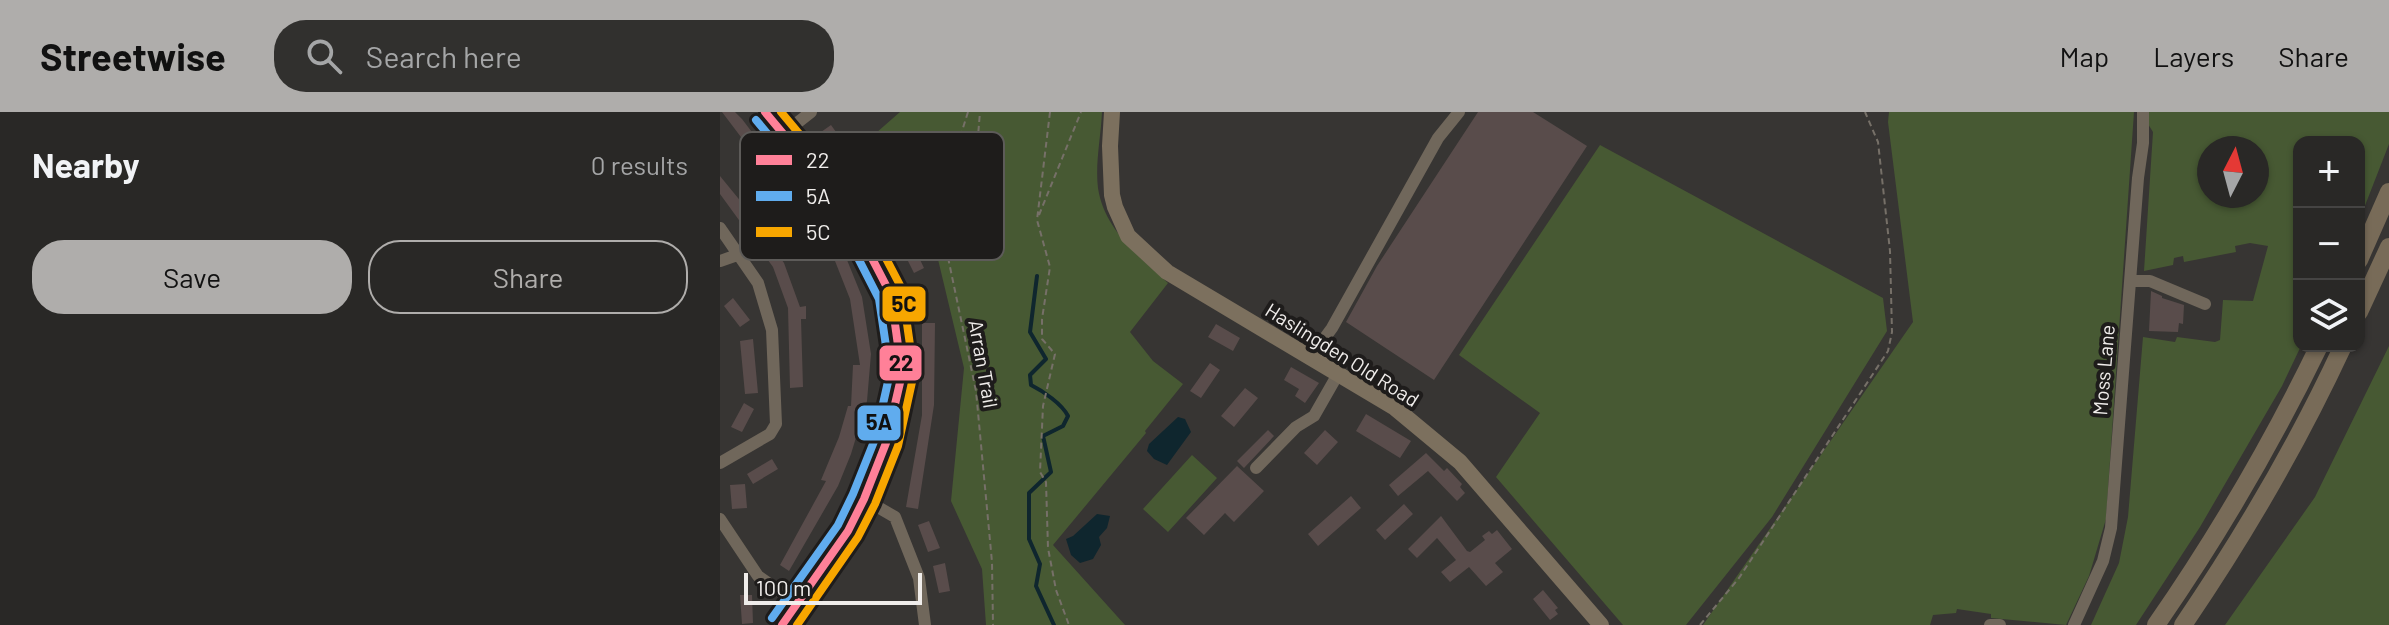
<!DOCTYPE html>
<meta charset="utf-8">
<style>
body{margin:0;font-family:Barlow,sans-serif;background:#31302e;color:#f1f3f6}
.controls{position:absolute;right:24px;top:24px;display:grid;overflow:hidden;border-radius:16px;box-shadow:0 2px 6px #0004}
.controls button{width:72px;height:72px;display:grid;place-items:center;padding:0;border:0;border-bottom:2px solid #454443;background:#292826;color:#f1f3f6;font:40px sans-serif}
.compass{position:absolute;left:1477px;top:24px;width:72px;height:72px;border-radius:50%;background:#292826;box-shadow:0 2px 6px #0004;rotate:6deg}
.scale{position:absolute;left:24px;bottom:20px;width:178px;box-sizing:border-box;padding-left:8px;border:4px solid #f0edeb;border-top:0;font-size:22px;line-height:28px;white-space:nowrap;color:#f0edeb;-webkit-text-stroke:6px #1e1c1b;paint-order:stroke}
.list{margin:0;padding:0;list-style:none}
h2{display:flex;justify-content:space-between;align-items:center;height:104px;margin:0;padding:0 32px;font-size:34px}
h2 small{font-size:26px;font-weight:400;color:#a5a6a7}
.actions{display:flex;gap:16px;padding:24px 32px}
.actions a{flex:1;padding:18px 0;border:2px solid #afadab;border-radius:32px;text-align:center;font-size:28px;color:#afadab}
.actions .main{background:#afadab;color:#111}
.icon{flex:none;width:44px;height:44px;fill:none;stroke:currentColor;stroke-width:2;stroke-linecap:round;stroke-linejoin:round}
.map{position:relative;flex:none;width:1669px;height:513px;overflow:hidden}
header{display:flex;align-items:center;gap:48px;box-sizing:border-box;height:112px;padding:0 40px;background:#afadab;color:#111}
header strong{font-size:38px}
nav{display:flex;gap:44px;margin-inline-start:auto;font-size:28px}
.search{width:560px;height:72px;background:#31302e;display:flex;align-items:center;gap:20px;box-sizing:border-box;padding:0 28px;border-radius:32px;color:#a5a6a7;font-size:30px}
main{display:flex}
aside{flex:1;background:#292826}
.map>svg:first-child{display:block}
.green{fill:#475933;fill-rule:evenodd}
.water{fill:#0f262e}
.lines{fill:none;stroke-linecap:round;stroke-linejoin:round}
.stream{stroke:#0f262e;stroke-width:4}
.building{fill:#594c4b}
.path{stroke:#767068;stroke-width:2;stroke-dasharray:6 4;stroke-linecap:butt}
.minor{stroke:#70675b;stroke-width:12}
.major{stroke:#7c705e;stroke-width:16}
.highway{stroke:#786b58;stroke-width:18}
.bus-1-casing{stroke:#1e1c1b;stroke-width:14}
.bus-2-casing{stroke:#1e1c1b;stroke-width:14}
.bus-3-casing{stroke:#1e1c1b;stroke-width:14}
.bus-1{stroke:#ff8098;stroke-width:8}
.bus-2{stroke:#60acee;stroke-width:8}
.bus-3{stroke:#f7a600;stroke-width:8}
.labels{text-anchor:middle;stroke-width:8;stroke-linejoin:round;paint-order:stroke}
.street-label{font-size:20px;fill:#f0edeb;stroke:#1e1c1b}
.key{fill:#1e1c1b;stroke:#5d5b59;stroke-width:2}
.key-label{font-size:22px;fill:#f0edeb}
.line-badge{stroke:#1e1c1b;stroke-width:3}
.pale-badge-label{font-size:22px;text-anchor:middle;font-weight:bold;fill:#111}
</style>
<header>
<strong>Streetwise</strong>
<div class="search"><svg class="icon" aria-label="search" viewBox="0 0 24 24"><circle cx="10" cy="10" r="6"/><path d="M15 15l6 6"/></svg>Search here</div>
<nav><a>Map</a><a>Layers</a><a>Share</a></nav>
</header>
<main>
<aside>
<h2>Nearby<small>0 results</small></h2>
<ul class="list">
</ul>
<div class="actions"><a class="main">Save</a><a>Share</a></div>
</aside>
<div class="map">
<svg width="1669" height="513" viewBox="0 0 1669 513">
<rect width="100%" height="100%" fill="#373533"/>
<!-- green -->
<path class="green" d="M180,0H382C381,24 375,52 378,76C384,117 419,145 448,171L410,220L433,249L463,272L425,319L426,321L333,433L405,513H266L262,457L231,389L244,256L210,114L148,28Z
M1169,0H1414L1386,407L1369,464L1346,513L1271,506V502L1237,497L1236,501L1213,503L1210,513H983L1193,210L1168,10Z
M1428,0H1669V32L1639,109V30H1579L1581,234L1562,274L1480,415L1416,513H1371L1399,451L1408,405L1423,225L1455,230L1457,225L1495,230L1500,228L1503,188L1533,189L1548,134L1530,131L1515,134L1516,140L1464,150L1463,144L1454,146L1453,153L1424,159L1433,20L1428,12ZM1489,36H1537V84H1489Z
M880,33L1163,186L1167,219L1052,405L966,513H903L776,365L820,301L739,243Z
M1669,234V513H1505L1595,385Z
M472,343L497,366L448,420L423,397Z"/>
<!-- water -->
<path class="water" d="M458,305L465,307L471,320L447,353L434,347L427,339L429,332Z
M377,402L390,404L387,416L379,425L381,433L373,447L360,451L351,443L346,427L353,424Z"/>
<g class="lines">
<!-- stream -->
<path class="stream" d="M317,164L310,220L326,247L310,263L311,273C323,279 342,292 348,304L343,314L323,324L331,360L309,381V427L320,452L316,474L334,513"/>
</g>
<!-- building -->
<path class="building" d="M2,0H15L22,7L125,143L142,185L151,242L147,289L131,342L118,374L69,459L60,453L106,369L101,368L119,325L128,294H131L133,253H140L130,187L115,149Z
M758,0H813L867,34L714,268L626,210L657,154Z
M111,13L184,114L204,156L194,161L181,135L185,134L101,20Z
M0,64L27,97L64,151L80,195L86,194V207H81L83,275L70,276L68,196L53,155L0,82Z
M1431,179L1442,184V186L1464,193L1463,212L1459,211L1458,220L1429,219Z
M13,186L30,208L20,215L4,194Z
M202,211H215L214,293L198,397L186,395L202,303Z
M496,212L520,226L513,239L488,225Z
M33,227L38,281L25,282L20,229Z
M490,251L500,258L481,286L470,279Z
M571,255L599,271L585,291L575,284L579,277L564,268Z
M525,276L538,286L514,315L501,304Z
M24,291L34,297L22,320L11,315Z
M646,302L691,329L680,346L636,319Z
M548,318L554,324L524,356L517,349Z
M605,318L618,330L597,353L584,341Z
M706,341L724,359L727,356L742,372L740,375L745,381L737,389L708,359L678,384L669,373Z
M52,347L58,357L33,372L27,362Z
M517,354L544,379L514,410L505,401L484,423L466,406Z
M25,372L27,396L12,397L10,373Z
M631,384L641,396L598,434L588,422Z
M684,392L693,402L665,428L656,418Z
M721,404L747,439L750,440L765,428L762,424L769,419L772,422L777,418L792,437L775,451L783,460L766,474L749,455L730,470L721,460L736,448L717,426L697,446L688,437Z
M209,409L220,436L208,440L198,413Z
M225,451L230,479L219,481L213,454Z
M823,478L838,496L835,498L838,502L830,508L813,487Z
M20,483H32L33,511L22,512Z"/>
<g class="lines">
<!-- path -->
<path class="path" d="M248,0L225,73L221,112L256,279L272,450L273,513
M330,0L317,108L330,155L322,207V227L335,242L323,294L320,360L326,370L328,436L336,478L349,513
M236,37L247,33L258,24L260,0
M319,103L361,0
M980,513L1019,466L1168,239L1172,220L1170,139L1158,30L1145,0"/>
<!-- minor -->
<path class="minor" d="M45,0L127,98L171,183L182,262L166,331L144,387L128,419L62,513
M63,22L91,0
M0,116L38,171L52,218L56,312L50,322L0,351
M0,149L20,142
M1412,169H1430L1485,192
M590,246L612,216L718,26L739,0
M536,356L576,315L594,304L618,262
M144,387L175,405L199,466L205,513
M0,407L38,464L79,493
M1270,513H1280
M1354,513L1383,449L1391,416L1418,66L1423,31V0"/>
<!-- major -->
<path class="major" d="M392,0L390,34L392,83L395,95L408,124L447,160L675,296L740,350L881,513"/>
<!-- highway -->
<path class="highway" d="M1639,148L1669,80
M1639,200L1669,135
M1436,513C1497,425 1552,331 1599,234
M1463,513C1523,425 1578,331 1623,234"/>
<!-- bus-1 casing -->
<g class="bus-1-casing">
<path id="bus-1" d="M45,0L127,98L171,183L182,262L166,331L144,387L128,419L62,513"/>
</g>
<!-- bus-2 casing -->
<g class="bus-2-casing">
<path id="bus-2" d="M36,8L117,105L159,187L170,261L155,327L133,382L118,413L52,506"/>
</g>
<!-- bus-3 casing -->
<g class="bus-3-casing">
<path id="bus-3" d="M61,0L137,91L182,177L194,261L178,334L155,392L138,425L77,513"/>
</g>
<!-- bus-1 -->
<use href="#bus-1" class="bus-1"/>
<!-- bus-2 -->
<use href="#bus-2" class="bus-2"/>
<!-- bus-3 -->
<use href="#bus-3" class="bus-3"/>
</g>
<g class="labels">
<!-- street labels -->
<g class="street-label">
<text transform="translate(622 243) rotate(32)" y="7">Haslingden Old Road</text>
<text transform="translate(263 252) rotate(80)" y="7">Arran Trail</text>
<text transform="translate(1384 258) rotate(-85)" y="7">Moss Lane</text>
</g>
</g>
<!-- legend -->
<rect x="20" y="20" width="264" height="128" rx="12" class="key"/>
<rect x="36" y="43" width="36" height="10" fill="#ff8098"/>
<rect x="36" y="79" width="36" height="10" fill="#60acee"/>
<rect x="36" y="115" width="36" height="10" fill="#f7a600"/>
<g class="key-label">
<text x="86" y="56">22</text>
<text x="86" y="92">5A</text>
<text x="86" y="128">5C</text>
</g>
<g class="line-badge">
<rect x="161" y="173" width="46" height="38" rx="8" fill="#f7a600"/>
<rect x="158" y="232" width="45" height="38" rx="8" fill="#ff8098"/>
<rect x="136" y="292" width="46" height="38" rx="8" fill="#60acee"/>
</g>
<g class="pale-badge-label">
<text x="184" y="200">5C</text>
<text x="181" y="259">22</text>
<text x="159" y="318">5A</text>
</g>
</svg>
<div class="controls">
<button>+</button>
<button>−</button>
<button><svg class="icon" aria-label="layers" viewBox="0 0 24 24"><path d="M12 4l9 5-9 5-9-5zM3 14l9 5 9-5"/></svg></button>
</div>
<svg class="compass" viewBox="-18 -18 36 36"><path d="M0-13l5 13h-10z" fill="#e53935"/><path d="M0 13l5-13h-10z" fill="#a5a6a7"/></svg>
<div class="scale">100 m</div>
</div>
</main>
